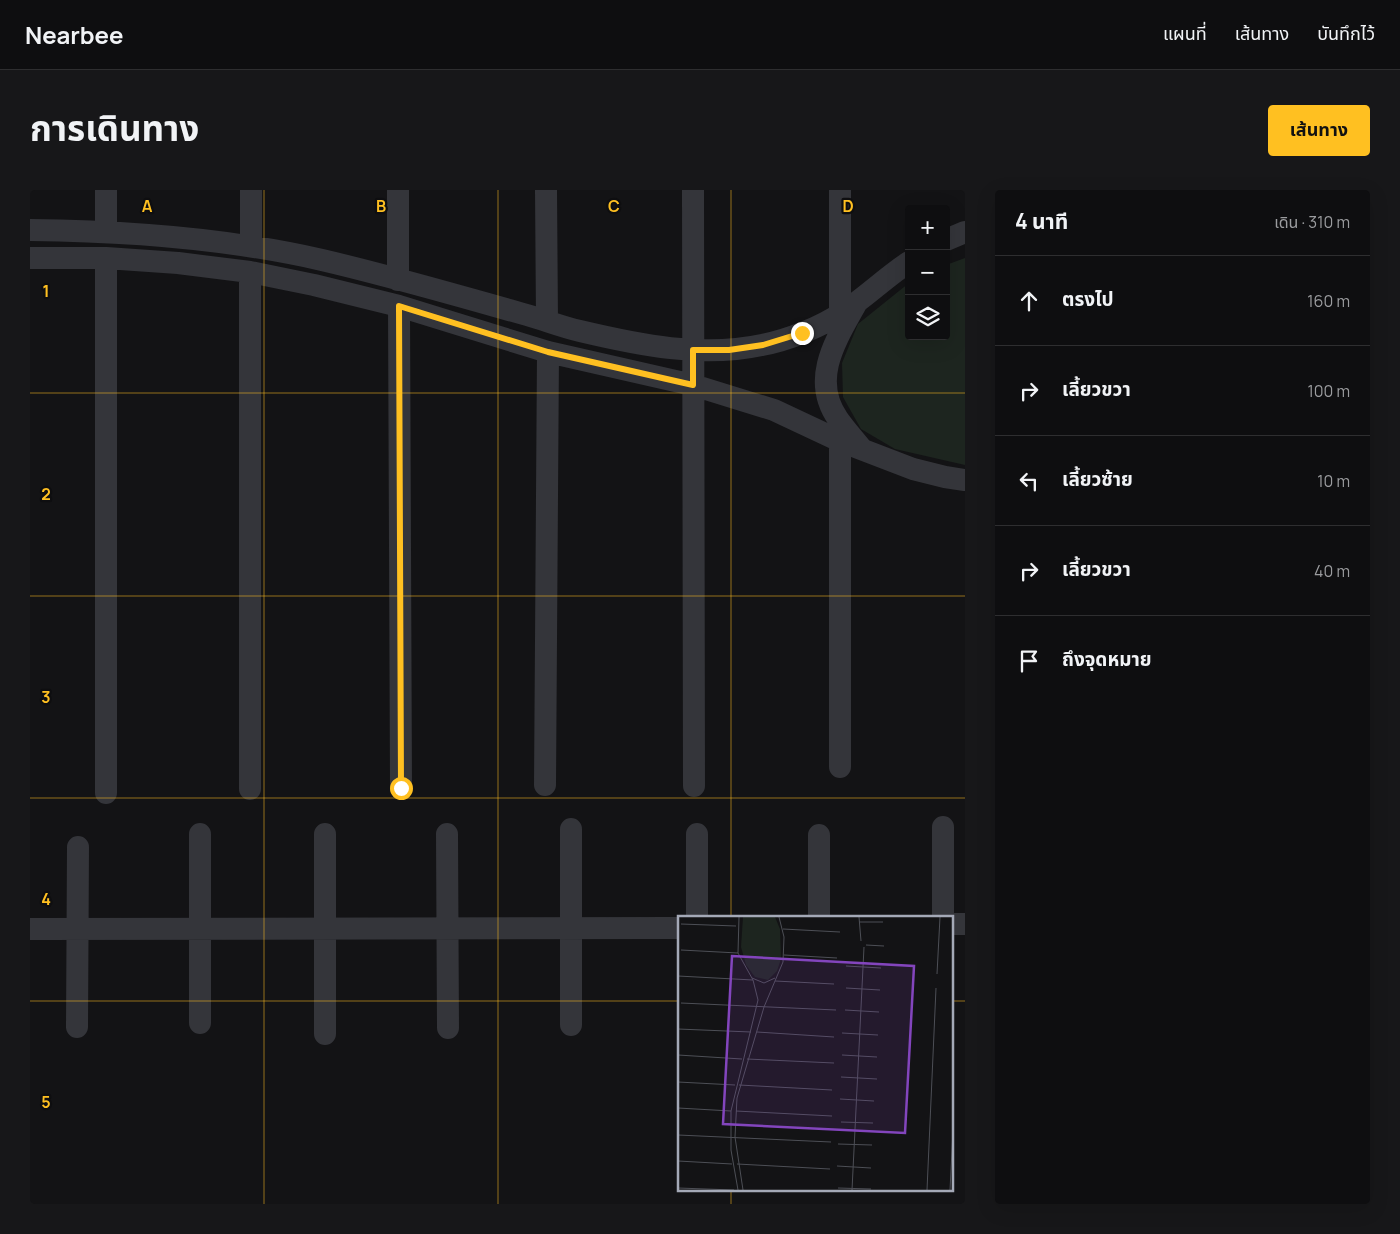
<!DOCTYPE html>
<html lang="th">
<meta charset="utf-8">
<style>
body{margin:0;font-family:Manrope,"Noto Sans Thai",sans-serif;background:#171719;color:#f1f3f6}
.controls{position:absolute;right:15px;top:15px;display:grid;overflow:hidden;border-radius:5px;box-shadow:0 5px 20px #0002}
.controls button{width:45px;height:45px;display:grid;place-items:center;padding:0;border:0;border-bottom:1px solid #2e2e30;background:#0e0e10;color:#f1f3f6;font:25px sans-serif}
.stop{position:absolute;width:15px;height:15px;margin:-11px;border:4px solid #ffc021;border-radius:50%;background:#fff}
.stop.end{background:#ffc021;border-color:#fff;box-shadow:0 1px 5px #0008}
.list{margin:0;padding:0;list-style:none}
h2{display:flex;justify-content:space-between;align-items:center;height:65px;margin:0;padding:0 20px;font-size:21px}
h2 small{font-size:16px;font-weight:400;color:#9b9c9f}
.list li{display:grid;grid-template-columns:32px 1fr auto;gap:15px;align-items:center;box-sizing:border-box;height:90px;padding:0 20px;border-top:1px solid #2e2e30}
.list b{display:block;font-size:19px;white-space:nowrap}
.list em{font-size:16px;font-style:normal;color:#9b9c9f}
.icon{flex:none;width:28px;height:28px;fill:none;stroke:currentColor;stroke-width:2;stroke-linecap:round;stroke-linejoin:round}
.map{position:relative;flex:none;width:935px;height:1014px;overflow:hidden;border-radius:5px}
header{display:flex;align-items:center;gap:30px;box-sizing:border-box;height:70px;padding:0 25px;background:#0e0e10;border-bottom:1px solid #2e2e30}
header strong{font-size:24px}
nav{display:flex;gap:28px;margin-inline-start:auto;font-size:18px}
.intro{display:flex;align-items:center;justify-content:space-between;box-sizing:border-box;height:120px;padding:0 30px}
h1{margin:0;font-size:35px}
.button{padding:12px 22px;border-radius:5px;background:#ffc021;color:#111;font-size:18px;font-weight:700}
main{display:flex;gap:30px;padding:0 30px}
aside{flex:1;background:#0e0e10;border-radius:5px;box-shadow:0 5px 20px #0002}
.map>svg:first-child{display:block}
.green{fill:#1d251f}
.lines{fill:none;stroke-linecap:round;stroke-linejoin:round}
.minor{stroke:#34353a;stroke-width:22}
.route{stroke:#ffc021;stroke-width:6}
.grid{fill:none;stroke:#ffc021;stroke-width:1;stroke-opacity:0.55}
.inset-road{fill:none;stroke:#4d4f56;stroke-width:1}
.view{fill:#8345bd;fill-opacity:0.15;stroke:#8345bd;stroke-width:2.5}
.inset-edge{fill:none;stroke:#a4a9b7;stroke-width:2.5}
.grid-label{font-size:16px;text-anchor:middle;font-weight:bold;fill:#ffc021;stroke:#0e0e10;stroke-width:4.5;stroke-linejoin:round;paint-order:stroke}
</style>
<header>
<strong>Nearbee</strong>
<nav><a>แผนที่</a><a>เส้นทาง</a><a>บันทึกไว้</a></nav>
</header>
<div class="intro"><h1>การเดินทาง</h1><a class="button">เส้นทาง</a></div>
<main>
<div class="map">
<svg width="935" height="1014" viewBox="0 0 935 1014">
<rect width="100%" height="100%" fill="#131315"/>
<!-- green -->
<path class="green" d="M935,68V275L865,259L831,239L813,207L812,173L828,134L879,93V146H916V75Z"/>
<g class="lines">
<!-- minor -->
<path class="minor" d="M76,0V41
M221,0V55
M516,0L517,131
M663,0L664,596
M810,0V124
M0,40C99,41 196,48 292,70C361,86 429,106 497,125C515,130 532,137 550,141C609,155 672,168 732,155C758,150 791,137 813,122C836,107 856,87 879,72
M916,50L935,42
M0,68H76L148,73L220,82L284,95L369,116L518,162L663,195L744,220L810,251L883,279L915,287L935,290
M76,68V603
M368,90V0
M826,114C806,150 780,189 808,229C815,239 824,249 832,259
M369,116L371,598
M810,577V251
M515,595L518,162
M220,599V82
M913,637V728
M170,644V833
M417,644L418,838
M667,644V728
M789,728V645
M921,734H935
M0,739L649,738
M541,835V639
M47,837L48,657
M295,844V644"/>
</g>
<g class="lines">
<!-- route -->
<path class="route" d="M371,598L369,116L518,162L663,195V160H699L733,155L772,143"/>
</g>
<!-- grid -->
<path class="grid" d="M234,0V1014M468,0V1014M701,0V728M0,203H935M0,406H935M0,608H935M0,811H649M921,811H935M701,1000V1014"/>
<!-- overview -->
<g transform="translate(648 726)">
<rect width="275" height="275" fill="#131315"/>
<path d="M65,1H97L102,13L103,43L99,55L90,64L77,61L68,49L63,31Z" fill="#1d251f"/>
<path class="inset-road" d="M181,1L183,25M181,6H205M3,8L58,10M105,13L162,16M188,29L206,30M3,34L60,37M106,39L159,42M168,50L203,52M259,58L262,1M0,60L75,64M74,62L86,67L97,62M97,65L156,68M168,72L202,74M3,87L158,94M167,94L201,96M0,113L73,116M79,116L156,121M164,117L200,119M0,139L64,143M164,139L199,141M69,143L156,147M163,161L199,163M0,166L57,169M61,169L154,174M162,183L196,185M0,192L53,195M58,195L154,200M163,206L195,207M0,219L153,226M160,228L194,229M0,245L54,248M59,248L152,253M159,250L193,252M0,272L56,274M160,272L193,273M60,274L53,234V195L80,84L75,64L60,37L61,1M65,274L57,221L59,182L86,91L105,46L106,21L101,1M174,274L186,31M249,274L258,72M272,274L275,214"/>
<path class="view" d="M54,40L236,50L227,217L45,208Z"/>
<rect width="275" height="275" class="inset-edge"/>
</g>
<g class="grid-label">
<text x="117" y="22">A</text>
<text x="351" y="22">B</text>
<text x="584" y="22">C</text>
<text x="818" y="22">D</text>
<text x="16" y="107">1</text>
<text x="16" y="310">2</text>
<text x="16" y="513">3</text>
<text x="16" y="715">4</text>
<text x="16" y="918">5</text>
</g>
</svg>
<div class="controls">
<button>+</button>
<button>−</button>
<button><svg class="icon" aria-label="layers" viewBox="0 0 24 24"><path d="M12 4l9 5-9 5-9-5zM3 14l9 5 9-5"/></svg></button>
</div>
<div class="stop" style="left:371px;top:598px"></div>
<div class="stop end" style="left:772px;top:143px"></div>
</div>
<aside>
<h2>4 นาที<small>เดิน · 310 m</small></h2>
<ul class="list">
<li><svg class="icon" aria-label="ahead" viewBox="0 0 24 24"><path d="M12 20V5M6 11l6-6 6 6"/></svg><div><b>ตรงไป</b></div><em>160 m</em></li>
<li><svg class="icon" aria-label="right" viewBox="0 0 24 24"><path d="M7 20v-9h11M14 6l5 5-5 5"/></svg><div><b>เลี้ยวขวา</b></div><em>100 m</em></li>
<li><svg class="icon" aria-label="left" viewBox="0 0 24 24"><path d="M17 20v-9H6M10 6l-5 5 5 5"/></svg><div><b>เลี้ยวซ้าย</b></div><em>10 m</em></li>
<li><svg class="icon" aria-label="right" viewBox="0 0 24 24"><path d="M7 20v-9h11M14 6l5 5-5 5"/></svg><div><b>เลี้ยวขวา</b></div><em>40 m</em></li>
<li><svg class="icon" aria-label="arrive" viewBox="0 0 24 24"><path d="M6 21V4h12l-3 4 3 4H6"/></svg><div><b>ถึงจุดหมาย</b></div></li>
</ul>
</aside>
</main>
